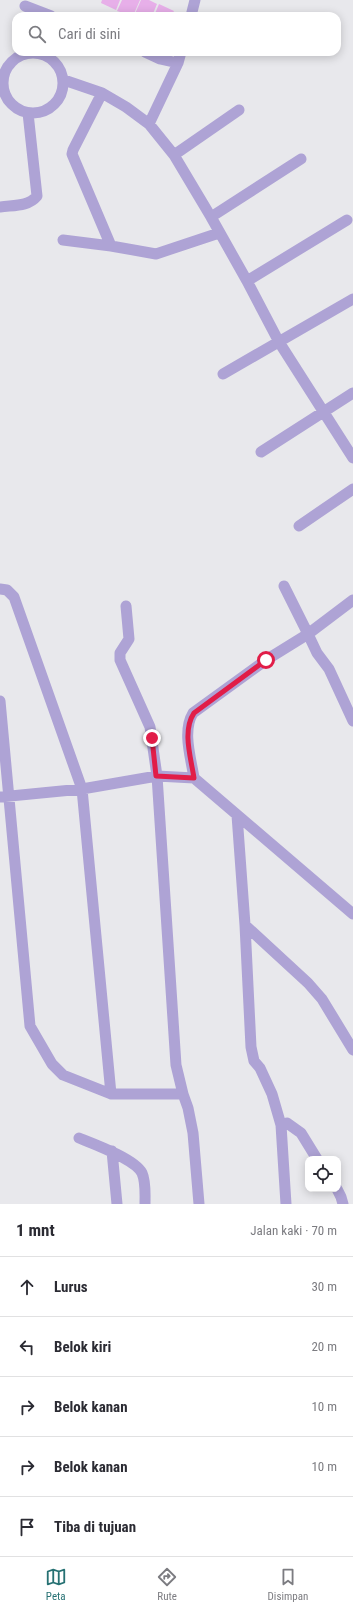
<!DOCTYPE html>
<html lang="id">
<meta charset="utf-8">
<style>
body{margin:0;font-family:"Roboto Condensed",sans-serif;background:#f7f7f7;color:#2b2b33}
.controls{position:absolute;right:12px;bottom:12px;display:grid;overflow:hidden;border-radius:8px;box-shadow:0 2px 10px #0003}
.controls button{width:36px;height:36px;display:grid;place-items:center;padding:0;border:0;border-bottom:1px solid #e1e1e2;background:#fff;color:#2b2b33;font:20px sans-serif}
.stop{position:absolute;width:12px;height:12px;margin:-9px;border:3px solid #e11d48;border-radius:50%;background:#fff}
.stop.end{background:#e11d48;border-color:#fff;box-shadow:0 1px 4px #0008}
.list{margin:0;padding:0;list-style:none}
h2{display:flex;justify-content:space-between;align-items:center;height:52px;margin:0;padding:0 16px;font-size:17px}
h2 small{font-size:13px;font-weight:400;color:#7c7c81}
.list li{display:grid;grid-template-columns:26px 1fr auto;gap:12px;align-items:center;box-sizing:border-box;height:60px;padding:0 16px;border-top:1px solid #e1e1e2}
.list b{display:block;font-size:15px;white-space:nowrap}
.list em{font-size:13px;font-style:normal;color:#7c7c81}
.icon{flex:none;width:22px;height:22px;fill:none;stroke:currentColor;stroke-width:2;stroke-linecap:round;stroke-linejoin:round}
.map{position:relative;flex:none;width:353px;height:1204px;overflow:hidden}
.search{position:absolute;background:#fff;box-shadow:0 2px 10px #0003;left:12px;right:12px;top:12px;height:44px;display:flex;align-items:center;gap:10px;box-sizing:border-box;padding:0 14px;border-radius:12px;color:#7c7c81;font-size:15px}
.sheet{height:352px;background:#fff}
nav{display:flex;justify-content:space-around;align-items:center;box-sizing:border-box;height:56px;border-top:1px solid #e1e1e2;background:#fff;font-size:11px;color:#7c7c81}
nav a{display:grid;justify-items:center;gap:2px}
nav .on{color:#267173}
.map>svg:first-child{display:block}
.building{fill:#e7afe9}
.lines{fill:none;stroke-linecap:round;stroke-linejoin:round}
.minor{stroke:#aea3d5;stroke-width:11}
.route{stroke:#e11d48;stroke-width:5}
</style>
<div class="map">
<svg width="353" height="1204" viewBox="0 0 353 1204">
<rect width="100%" height="100%" fill="#e8e8ec"/>
<!-- building -->
<path class="building" d="M102,0H120L116,10L101,3Z
M122,0H140L133,16L117,11Z
M141,0H149L157,4L152,16H134Z
M159,4L174,11L171,16H154Z"/>
<g class="lines">
<!-- minor -->
<path class="minor" d="M25,6L51,16
M191,16L195,0
M145,52L160,59L178,63L181,52
M3 83a30 30 0 1 1 60 0a30 30 0 1 1-60 0Z
M64,80L102,93L126,107L149,124L174,155L211,217L247,281L279,342L353,458
M102,93L73,150L72,154L111,246
M149,124L178,63
M174,155L239,110
M0,207C13,205 28,207 37,196L28,113
M211,217L301,159
M63,240L111,246L156,254L219,233
M247,281L347,220
M223,374L353,299
M261,452L353,393
M299,526L353,489
M284,586L308,634L353,600
M0,589L7,590L14,597L82,789L111,1094
M126,606L129,639L120,653V660L150,727L157,776L176,1065L183,1094L188,1108L193,1133L199,1204
M0,701L30,1026L52,1064L63,1075L111,1094H183
M194,778C191,758 182,731 193,713L266,660L308,634L317,653L329,669L353,721
M0,797L82,789L157,776L194,778L353,914
M237,815L245,925L251,1047L254,1061L260,1068L272,1094L281,1125L286,1204
M245,925L308,983L322,999L353,1050
M281,1125L287,1123L301,1133L317,1159
M79,1138C94,1144 135,1159 142,1173C146,1182 145,1194 145,1204
M112,1151L117,1204
M337,1189L341,1197L343,1204"/>
</g>
<g class="lines">
<!-- route -->
<path class="route" d="M152,738L156,776L194,778C191,758 182,731 194,713L266,660"/>
</g>
</svg>
<div class="controls">
<button><svg class="icon" aria-label="locate" viewBox="0 0 24 24"><circle cx="12" cy="12" r="6"/><path d="M12 2v4M12 18v4M2 12h4M18 12h4"/></svg></button>
</div>
<div class="stop" style="left:266px;top:660px"></div>
<div class="stop end" style="left:152px;top:738px"></div>
<div class="search"><svg class="icon" aria-label="search" viewBox="0 0 24 24"><circle cx="10" cy="10" r="6"/><path d="M15 15l6 6"/></svg>Cari di sini</div>
</div>
<section class="sheet">
<h2>1 mnt<small>Jalan kaki · 70 m</small></h2>
<ul class="list">
<li><svg class="icon" aria-label="ahead" viewBox="0 0 24 24"><path d="M12 20V5M6 11l6-6 6 6"/></svg><div><b>Lurus</b></div><em>30 m</em></li>
<li><svg class="icon" aria-label="left" viewBox="0 0 24 24"><path d="M17 20v-9H6M10 6l-5 5 5 5"/></svg><div><b>Belok kiri</b></div><em>20 m</em></li>
<li><svg class="icon" aria-label="right" viewBox="0 0 24 24"><path d="M7 20v-9h11M14 6l5 5-5 5"/></svg><div><b>Belok kanan</b></div><em>10 m</em></li>
<li><svg class="icon" aria-label="right" viewBox="0 0 24 24"><path d="M7 20v-9h11M14 6l5 5-5 5"/></svg><div><b>Belok kanan</b></div><em>10 m</em></li>
<li><svg class="icon" aria-label="arrive" viewBox="0 0 24 24"><path d="M6 21V4h12l-3 4 3 4H6"/></svg><div><b>Tiba di tujuan</b></div></li>
</ul>
</section>
<nav>
<a class="on"><svg class="icon" aria-label="map" viewBox="0 0 24 24"><path d="M3 6l6-2 6 2 6-2v14l-6 2-6-2-6 2zM9 4v14M15 6v14"/></svg>Peta</a>
<a><svg class="icon" aria-label="directions" viewBox="0 0 24 24"><path d="M12 3l9 9-9 9-9-9zM9 14v-3h6M13 9l2 2-2 2"/></svg>Rute</a>
<a><svg class="icon" aria-label="saved" viewBox="0 0 24 24"><path d="M7 4h10v16l-5-4-5 4z"/></svg>Disimpan</a>
</nav>
